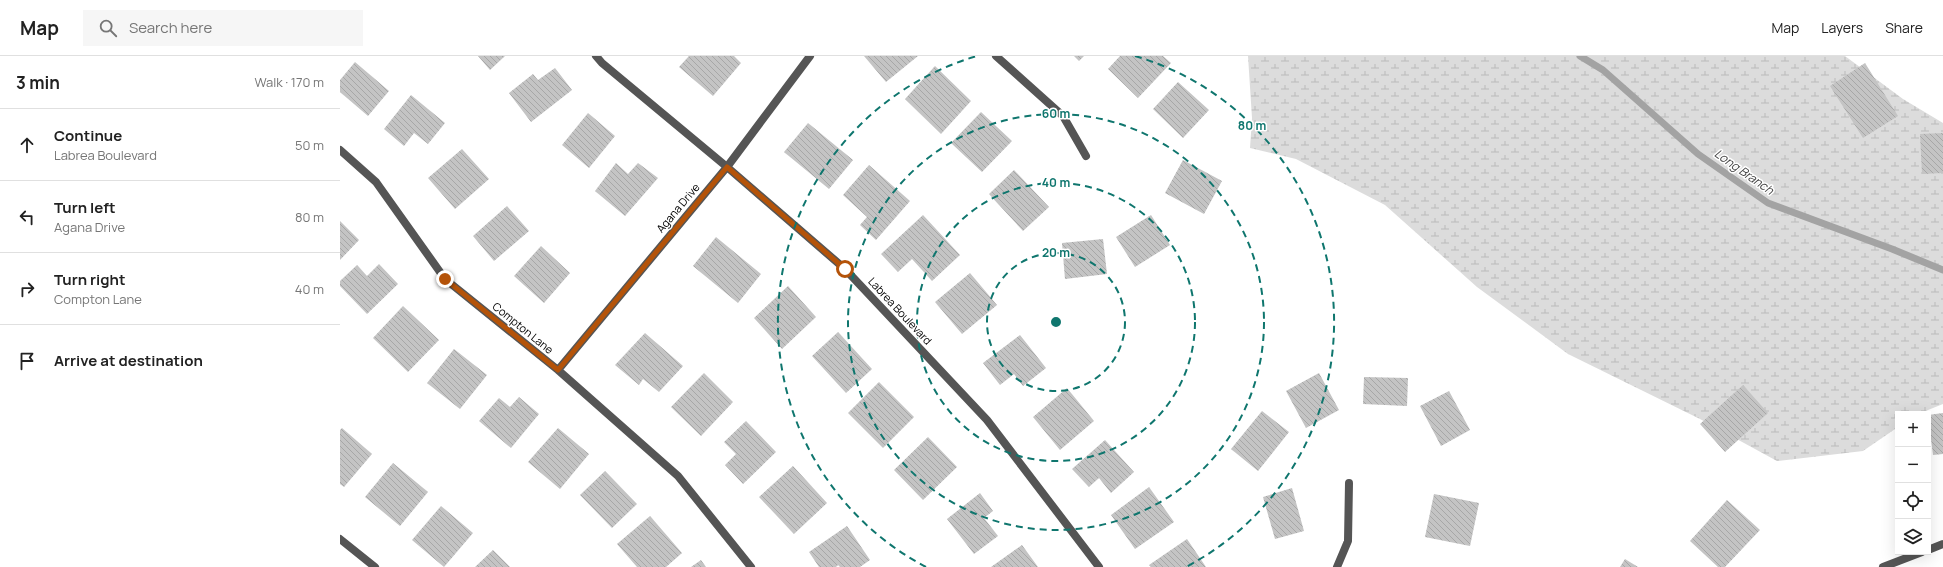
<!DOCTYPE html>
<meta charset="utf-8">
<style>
body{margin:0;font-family:Manrope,sans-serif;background:#f6f6f6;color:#222}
.controls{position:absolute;right:12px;bottom:12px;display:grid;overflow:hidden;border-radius:0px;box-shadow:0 4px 16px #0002}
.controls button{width:36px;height:36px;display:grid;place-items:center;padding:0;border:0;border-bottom:1px solid #e0e0e0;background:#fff;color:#222;font:20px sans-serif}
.stop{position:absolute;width:12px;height:12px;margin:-9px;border:3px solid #b45309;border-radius:50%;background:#fff}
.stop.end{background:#b45309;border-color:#fff;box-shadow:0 1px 4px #0008}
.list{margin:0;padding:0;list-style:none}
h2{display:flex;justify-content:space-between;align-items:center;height:52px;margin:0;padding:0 16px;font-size:17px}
h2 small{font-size:13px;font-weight:400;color:#767676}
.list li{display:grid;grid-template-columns:26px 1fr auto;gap:12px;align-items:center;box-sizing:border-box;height:72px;padding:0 16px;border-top:1px solid #e0e0e0}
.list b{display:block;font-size:15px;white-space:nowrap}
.list p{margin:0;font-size:13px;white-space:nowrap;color:#767676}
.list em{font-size:13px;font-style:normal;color:#767676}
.icon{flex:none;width:22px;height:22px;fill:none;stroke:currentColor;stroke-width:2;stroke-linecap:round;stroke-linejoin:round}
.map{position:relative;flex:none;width:1603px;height:511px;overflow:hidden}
header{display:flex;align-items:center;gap:24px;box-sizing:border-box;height:56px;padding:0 20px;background:#fff;border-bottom:1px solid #e0e0e0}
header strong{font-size:19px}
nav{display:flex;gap:22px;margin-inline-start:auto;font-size:14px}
.search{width:280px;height:36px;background:#f6f6f6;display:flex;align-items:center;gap:10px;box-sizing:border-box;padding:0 14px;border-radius:0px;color:#767676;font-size:15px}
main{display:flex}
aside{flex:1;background:#fff}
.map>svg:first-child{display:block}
.wetland{fill:url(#wetland-marsh)}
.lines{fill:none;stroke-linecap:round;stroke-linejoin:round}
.stream{stroke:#a3a3a3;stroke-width:7}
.building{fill:url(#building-back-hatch)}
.minor{stroke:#555;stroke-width:8}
.route{stroke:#b45309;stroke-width:5}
.ring{fill:none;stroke:#0f766e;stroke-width:2;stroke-dasharray:7 5}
.labels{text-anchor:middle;stroke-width:3;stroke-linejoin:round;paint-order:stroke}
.street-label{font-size:11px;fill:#000;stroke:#fff}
.water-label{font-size:12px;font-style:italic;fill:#444;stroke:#fff}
.centre{fill:#0f766e;stroke:#fff;stroke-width:2}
.ring-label{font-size:12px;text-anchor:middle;font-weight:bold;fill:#0f766e;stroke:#fff;stroke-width:3;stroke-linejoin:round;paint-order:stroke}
</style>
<header>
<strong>Map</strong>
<div class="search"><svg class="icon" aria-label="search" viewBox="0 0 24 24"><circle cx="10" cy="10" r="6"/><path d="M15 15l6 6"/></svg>Search here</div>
<nav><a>Map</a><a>Layers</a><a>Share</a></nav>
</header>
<main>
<aside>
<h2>3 min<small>Walk · 170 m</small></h2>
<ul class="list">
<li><svg class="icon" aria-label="ahead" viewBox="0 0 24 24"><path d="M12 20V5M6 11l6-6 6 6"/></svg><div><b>Continue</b><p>Labrea Boulevard</p></div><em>50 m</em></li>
<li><svg class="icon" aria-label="left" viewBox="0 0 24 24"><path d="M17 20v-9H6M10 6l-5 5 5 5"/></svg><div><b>Turn left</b><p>Agana Drive</p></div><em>80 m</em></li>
<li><svg class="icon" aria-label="right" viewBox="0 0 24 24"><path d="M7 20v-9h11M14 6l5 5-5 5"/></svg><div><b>Turn right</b><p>Compton Lane</p></div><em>40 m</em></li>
<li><svg class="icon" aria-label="arrive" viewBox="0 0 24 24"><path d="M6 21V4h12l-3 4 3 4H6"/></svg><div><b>Arrive at destination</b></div></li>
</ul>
</aside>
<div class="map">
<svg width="1603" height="511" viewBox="0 0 1603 511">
<defs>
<pattern id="wetland-marsh" width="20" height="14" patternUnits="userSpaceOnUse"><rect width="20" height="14" fill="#dcdcdc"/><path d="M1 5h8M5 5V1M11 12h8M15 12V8" fill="none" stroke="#bbb"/></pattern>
<pattern id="building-back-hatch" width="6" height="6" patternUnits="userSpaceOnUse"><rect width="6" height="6" fill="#c4c4c4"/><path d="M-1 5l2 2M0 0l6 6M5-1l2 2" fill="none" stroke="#a7a7a7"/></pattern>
</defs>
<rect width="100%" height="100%" fill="#fff"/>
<!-- wetland -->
<path class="wetland" d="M908,0H1505L1563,43L1603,67V348L1578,358H1558V371L1523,395L1437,405L1360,363L1228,298L1137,231L1045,149L956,103L910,92L912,62Z"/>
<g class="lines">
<!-- stream -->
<path class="stream" d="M1240,0L1263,14L1358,98L1428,147L1552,193L1603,214"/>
</g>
<!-- building -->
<path class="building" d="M138,0H165L150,14Z
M349,0H394L401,7L373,40L339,11Z
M524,0H578L546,26Z
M734,0H744L739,5Z
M780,0H823L831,7L798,42L768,13Z
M15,6L49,35L28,60L0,36V24Z
M1525,7L1558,60L1523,82L1490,30Z
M595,10L631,45L601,78L565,43Z
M215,12L232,34L191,66L169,37L193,18L198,24Z
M838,26L869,54L843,82L813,53Z
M71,39L105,67L88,88L74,77L64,90L44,73Z
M641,56L672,85L642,116L611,87Z
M248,57L275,80L249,112L222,89Z
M468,67L513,104L489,133L444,96Z
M1603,77V117L1582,118L1580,78Z
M122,93L149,123L115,153L88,122Z
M843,104L882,125L864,158L825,137Z
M276,107L288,118L298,107L318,122L285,160L255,135Z
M529,109L570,145L536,184L520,169L527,161L503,139Z
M674,114L709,151L683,175L649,138Z
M167,150L189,175L154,205L133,180Z
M583,159L620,199L592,225L572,203L558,216L541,198Z
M811,159L830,189L795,211L776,181Z
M0,165L19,184L0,204Z
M376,181L421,218L398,247L353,210Z
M763,183L767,218L725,223L722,187Z
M201,190L230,217L204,247L174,220Z
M39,208L58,228L27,258L0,230V225L17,209L27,220Z
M630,217L657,249L622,278L595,246Z
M448,230L476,261L442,293L414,262Z
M63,250L99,284L68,316L33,282Z
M498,276L532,313L506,337L472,300Z
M305,277L343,310L319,336L303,323L299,329L275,309Z
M680,279L706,312L683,330L674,318L660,329L643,307Z
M114,293L147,319L120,353L87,327Z
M364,317L393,346L361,380L331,351Z
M979,317L999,354L966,372L946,335Z
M1024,321L1068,322L1067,350L1023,348Z
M539,326L574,361L543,392L508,357Z
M1403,329L1428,357L1385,396L1360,368Z
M727,332L754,365L720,394L693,361Z
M1109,335L1130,374L1101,390L1080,350Z
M179,341L199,358L171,392L139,365L159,342L170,351Z
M922,355L949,376L918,415L891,393Z
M1603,357V398L1593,399L1588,359Z
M406,365L436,396L403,428L385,409L396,398L384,386Z
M2,372L32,398L4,431L0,428V374Z
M218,372L249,398L220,433L188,406Z
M588,381L617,411L583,444L554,414Z
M765,384L794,416L771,437L759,422L749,431L732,413Z
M53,407L88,436L60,470L25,441Z
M453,410L487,447L454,478L419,441Z
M265,415L297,448L272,472L240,439Z
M809,431L834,466L795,493L771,459Z
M952,432L964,475L935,483L923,441Z
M640,437L653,455L644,462L658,480L634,498L607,463Z
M1094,438L1139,447L1130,490L1085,481Z
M1387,444L1420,474L1385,511H1378L1350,485Z
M101,450L133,477L104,511L72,484Z
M310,460L342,497L326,511H297L277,488Z
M507,470L530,504L520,511H500L498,509L496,511H479L469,496Z
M847,483L866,511H811L809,509Z
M682,489L698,511H651Z
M153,494L170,511H135Z
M1285,503L1298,511H1280Z
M361,504L366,511H351Z"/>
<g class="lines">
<!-- minor -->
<path class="minor" d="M256,0L262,7L387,111L505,213L647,364L759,511
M656,0L723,60L746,100
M0,94L36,126L105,223L218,314L338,420L411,511
M218,314L387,111L470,0
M0,483L35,511
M1588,494L1603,488
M997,511L1008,485L1009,427
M1543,511L1582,496"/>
</g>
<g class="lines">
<!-- route -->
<path class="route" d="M105,223L218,314L387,111L505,213"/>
</g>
<!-- distance rings -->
<g class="ring">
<circle cx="716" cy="266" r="69"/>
<circle cx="716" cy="266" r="139"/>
<circle cx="716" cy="266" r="208"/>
<path d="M586 511A277 277 0 0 1 637 0M795 0A277 277 0 0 1 846 511"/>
</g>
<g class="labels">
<!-- street labels -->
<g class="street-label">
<text transform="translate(338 152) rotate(-50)" y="4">Agana Drive</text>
<text transform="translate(560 255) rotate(47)" y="4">Labrea Boulevard</text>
<text transform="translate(183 272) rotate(39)" y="4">Compton Lane</text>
</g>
<!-- water labels -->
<g class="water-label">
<text transform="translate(1404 116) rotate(35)" y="4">Long Branch</text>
</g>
</g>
<circle cx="716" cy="266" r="6" class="centre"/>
<g class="ring-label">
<text x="716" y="62">60 m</text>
<text x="912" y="74">80 m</text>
<text x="716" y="131">40 m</text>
<text x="716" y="201">20 m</text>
</g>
</svg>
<div class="controls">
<button>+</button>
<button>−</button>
<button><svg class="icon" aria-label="locate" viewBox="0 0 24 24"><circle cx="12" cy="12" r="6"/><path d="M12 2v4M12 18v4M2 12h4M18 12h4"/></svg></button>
<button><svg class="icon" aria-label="layers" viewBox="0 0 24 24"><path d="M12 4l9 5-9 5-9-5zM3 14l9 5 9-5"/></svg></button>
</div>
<div class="stop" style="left:505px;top:213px"></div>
<div class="stop end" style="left:105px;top:223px"></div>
</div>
</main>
